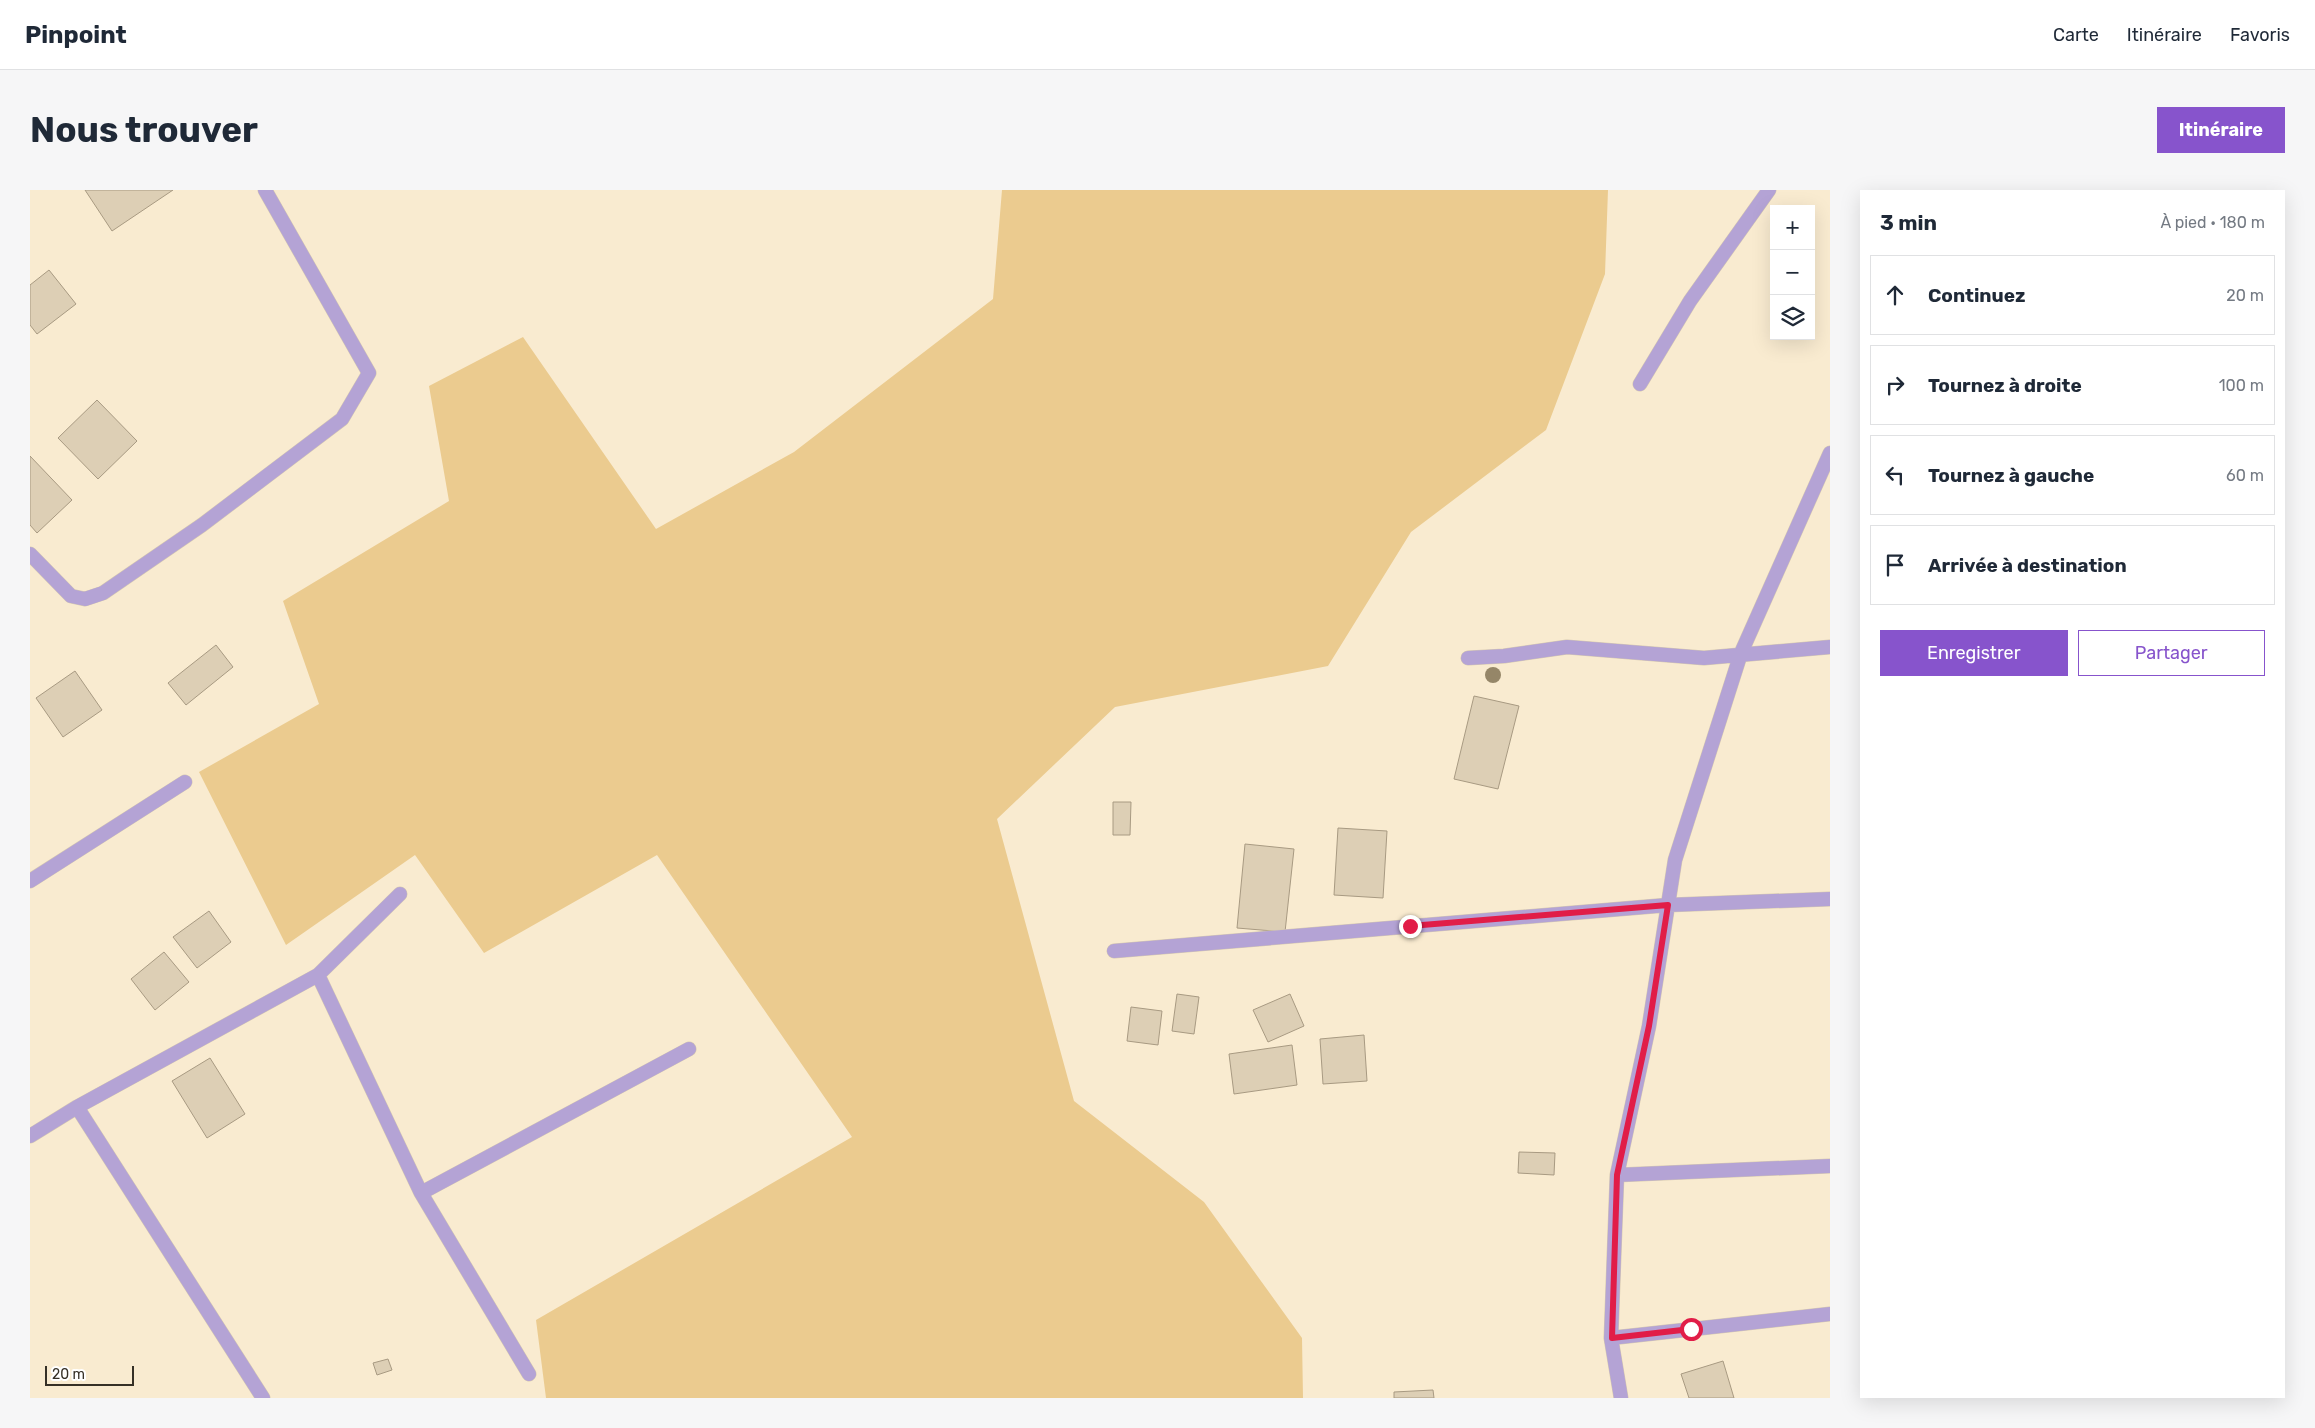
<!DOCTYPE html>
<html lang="fr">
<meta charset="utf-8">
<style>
body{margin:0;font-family:Rubik,sans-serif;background:#f6f6f7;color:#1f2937}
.controls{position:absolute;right:15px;top:15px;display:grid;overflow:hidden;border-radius:0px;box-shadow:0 5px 20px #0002}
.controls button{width:45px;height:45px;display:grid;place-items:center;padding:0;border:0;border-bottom:1px solid #e0e1e3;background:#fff;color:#1f2937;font:25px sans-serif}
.scale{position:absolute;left:15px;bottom:12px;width:89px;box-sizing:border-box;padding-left:5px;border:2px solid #363026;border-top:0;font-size:14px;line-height:18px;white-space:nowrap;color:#363026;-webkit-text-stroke:4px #fff;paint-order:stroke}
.stop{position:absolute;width:15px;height:15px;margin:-11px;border:4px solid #e11d48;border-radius:50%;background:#fff}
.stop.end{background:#e11d48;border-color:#fff;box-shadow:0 1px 5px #0008}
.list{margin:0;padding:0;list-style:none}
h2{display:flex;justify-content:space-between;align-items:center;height:65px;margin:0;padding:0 20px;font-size:21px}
h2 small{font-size:16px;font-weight:400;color:#747a83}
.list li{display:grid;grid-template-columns:32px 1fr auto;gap:15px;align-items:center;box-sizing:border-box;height:80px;margin:0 10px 10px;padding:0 10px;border:1px solid #e0e1e3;border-radius:0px}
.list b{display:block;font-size:19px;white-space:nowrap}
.list em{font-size:16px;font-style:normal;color:#747a83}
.actions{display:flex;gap:10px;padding:15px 20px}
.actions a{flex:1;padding:11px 0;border:1px solid #8754cc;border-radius:0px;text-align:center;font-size:18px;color:#8754cc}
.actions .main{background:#8754cc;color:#fff}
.icon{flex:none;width:28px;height:28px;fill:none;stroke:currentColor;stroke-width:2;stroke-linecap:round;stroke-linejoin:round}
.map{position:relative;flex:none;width:1800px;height:1208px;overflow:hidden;border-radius:0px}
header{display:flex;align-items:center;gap:30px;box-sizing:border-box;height:70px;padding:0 25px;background:#fff;border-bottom:1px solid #e0e1e3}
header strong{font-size:24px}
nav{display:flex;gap:28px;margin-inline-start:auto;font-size:18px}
.intro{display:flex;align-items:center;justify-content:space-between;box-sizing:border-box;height:120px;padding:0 30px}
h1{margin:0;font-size:35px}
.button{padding:12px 22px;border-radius:0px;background:#8754cc;color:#fff;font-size:18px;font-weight:700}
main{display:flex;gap:30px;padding:0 30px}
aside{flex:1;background:#fff;border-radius:0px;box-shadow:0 5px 20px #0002}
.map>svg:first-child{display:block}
.green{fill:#ebcb8f}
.building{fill:#ddcfb5;stroke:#a89a82}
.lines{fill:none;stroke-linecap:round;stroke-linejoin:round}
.minor-casing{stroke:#d6c9b1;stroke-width:15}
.minor{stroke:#b4a3d5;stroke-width:14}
.tree{fill:#958668}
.route{stroke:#e11d48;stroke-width:6}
</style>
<header>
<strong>Pinpoint</strong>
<nav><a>Carte</a><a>Itinéraire</a><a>Favoris</a></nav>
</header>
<div class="intro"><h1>Nous trouver</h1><a class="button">Itinéraire</a></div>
<main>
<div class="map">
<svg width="1800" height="1208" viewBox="0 0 1800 1208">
<rect width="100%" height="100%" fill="#f9ebd0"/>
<!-- green -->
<path class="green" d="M972,0H1578L1575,84L1516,240L1381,342L1298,476L1085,517L967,629L1044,911L1174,1012L1272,1148L1273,1208H516L506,1130L822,947L627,665L454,763L385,665L256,755L169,582L289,514L253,411L419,311L399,196L493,147L626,339L764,262L963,109Z"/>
<!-- building -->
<path class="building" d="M55,0H143L82,41Z
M19,80L46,114L7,144L0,135V95Z
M67,210L107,251L68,289L28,248Z
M0,266L42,310L7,343L0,335Z
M186,455L203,477L156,515L138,493Z
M45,481L72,520L33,547L6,508Z
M1444,506L1489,516L1468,599L1424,589Z
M1083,612H1101L1100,645H1083Z
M1308,638L1357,641L1353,708L1304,705Z
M1215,654L1264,659L1255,742L1207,738Z
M179,721L201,752L167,778L143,747Z
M134,762L159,792L125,820L101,789Z
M1147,804L1169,807L1164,844L1142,841Z
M1260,804L1274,836L1238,852L1223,820Z
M1101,817L1132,821L1128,855L1097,851Z
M1334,845L1337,891L1293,894L1290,849Z
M1262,855L1267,895L1204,904L1199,864Z
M180,868L215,924L177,948L142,891Z
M1489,962L1525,963L1524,985L1488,983Z
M358,1169L362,1180L347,1185L343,1173Z
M1693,1171L1704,1208H1659L1651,1184Z
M1403,1200L1404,1208H1364V1202Z"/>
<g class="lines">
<!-- minor casing -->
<g class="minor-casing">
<path id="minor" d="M1610,194L1660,111L1739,0
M0,364L41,406L55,409L73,403L172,335L312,229L339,183L235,0
M1438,468L1474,466L1537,457L1674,468L1800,457
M0,691L155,592
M1084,761L1638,715L1800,709
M288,785L391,1003L499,1184
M47,917L233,1208
M0,946L47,917L288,785L370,704
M1587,985L1800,976
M391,1003L659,859
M1581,1148L1800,1124
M1591,1208L1581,1148L1587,985L1619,836L1645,670L1711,463L1800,263"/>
</g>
<!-- minor -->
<use href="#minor" class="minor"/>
</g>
<!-- trees -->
<circle class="tree" cx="1463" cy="485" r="8"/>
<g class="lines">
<!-- route -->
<path class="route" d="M1380,736L1638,715L1619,836L1587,985L1582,1148L1661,1139"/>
</g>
</svg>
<div class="controls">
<button>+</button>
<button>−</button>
<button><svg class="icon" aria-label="layers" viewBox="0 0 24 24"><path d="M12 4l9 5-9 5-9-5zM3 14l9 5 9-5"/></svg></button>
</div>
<div class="scale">20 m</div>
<div class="stop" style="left:1661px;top:1139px"></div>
<div class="stop end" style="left:1380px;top:736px"></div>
</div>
<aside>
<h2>3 min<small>À pied · 180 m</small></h2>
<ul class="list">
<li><svg class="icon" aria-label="ahead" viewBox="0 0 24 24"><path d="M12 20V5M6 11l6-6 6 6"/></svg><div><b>Continuez</b></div><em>20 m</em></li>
<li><svg class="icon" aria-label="right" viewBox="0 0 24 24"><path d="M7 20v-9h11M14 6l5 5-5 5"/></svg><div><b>Tournez à droite</b></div><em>100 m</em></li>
<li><svg class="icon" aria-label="left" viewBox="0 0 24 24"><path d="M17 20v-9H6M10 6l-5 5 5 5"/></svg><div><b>Tournez à gauche</b></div><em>60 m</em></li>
<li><svg class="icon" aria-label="arrive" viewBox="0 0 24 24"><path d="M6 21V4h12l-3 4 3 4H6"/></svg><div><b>Arrivée à destination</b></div></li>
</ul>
<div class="actions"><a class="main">Enregistrer</a><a>Partager</a></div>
</aside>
</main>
